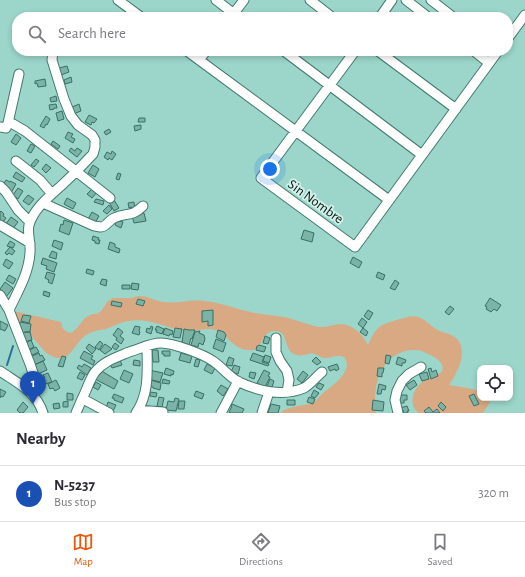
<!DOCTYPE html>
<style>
body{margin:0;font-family:"Alegreya Sans",sans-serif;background:#f2f2f3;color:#2b2b33}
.controls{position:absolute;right:12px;bottom:12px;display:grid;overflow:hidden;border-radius:8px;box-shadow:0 2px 6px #0003}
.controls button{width:36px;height:36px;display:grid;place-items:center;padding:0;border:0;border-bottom:1px solid #e1e1e2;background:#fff;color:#2b2b33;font:20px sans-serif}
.you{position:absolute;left:270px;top:169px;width:14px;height:14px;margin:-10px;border:3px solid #fff;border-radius:50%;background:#1a73e8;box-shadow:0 0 0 6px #1a73e833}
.badge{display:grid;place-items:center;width:26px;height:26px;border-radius:50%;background:#ea580c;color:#fff;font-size:13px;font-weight:700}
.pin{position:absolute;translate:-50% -33px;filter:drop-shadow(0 1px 2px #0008)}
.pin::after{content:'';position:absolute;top:21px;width:14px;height:12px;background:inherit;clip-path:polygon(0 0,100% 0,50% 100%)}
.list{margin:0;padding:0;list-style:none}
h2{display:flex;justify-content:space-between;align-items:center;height:52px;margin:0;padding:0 16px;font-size:17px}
h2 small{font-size:13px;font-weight:400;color:#7c7c81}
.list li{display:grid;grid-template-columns:26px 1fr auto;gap:12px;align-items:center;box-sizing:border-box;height:56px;padding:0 16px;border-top:1px solid #e1e1e2}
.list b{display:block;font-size:15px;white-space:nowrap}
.list p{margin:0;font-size:13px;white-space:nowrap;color:#7c7c81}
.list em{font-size:13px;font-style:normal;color:#7c7c81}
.icon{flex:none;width:22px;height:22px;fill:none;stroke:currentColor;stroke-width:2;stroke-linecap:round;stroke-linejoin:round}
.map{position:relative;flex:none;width:525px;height:413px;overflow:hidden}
.search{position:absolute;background:#fff;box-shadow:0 2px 6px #0003;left:12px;right:12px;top:12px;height:44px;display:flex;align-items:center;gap:10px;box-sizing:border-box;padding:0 14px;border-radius:16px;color:#7c7c81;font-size:15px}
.sheet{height:108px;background:#fff}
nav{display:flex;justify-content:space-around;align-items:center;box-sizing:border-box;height:56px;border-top:1px solid #e1e1e2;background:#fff;font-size:11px;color:#7c7c81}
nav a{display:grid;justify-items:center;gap:2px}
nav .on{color:#ea580c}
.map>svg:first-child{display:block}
.green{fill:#d8a983}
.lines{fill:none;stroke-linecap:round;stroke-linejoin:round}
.stream{stroke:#2e6f93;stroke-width:2}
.building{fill:#7bb3a7;stroke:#387065}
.minor-casing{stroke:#437a6f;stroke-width:11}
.minor{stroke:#fff;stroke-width:9}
.labels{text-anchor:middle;stroke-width:3.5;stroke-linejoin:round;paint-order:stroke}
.street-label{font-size:14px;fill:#021814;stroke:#d4f0e9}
</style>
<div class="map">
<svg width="525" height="413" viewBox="0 0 525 413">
<rect width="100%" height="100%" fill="#9cd6ca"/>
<!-- green -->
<path class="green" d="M138,296C150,296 154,301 164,302C178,304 190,299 204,301C220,302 235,309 251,312C262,315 273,315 284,317C295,319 312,327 322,327C330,327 338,322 346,325C357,328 363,336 368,345C377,325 380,325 400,319C406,318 411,315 418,317C426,319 431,327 438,330C443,333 449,333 453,336C471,347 458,372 449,385L467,388L480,391V398H488L490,402L483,413H418C416,410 413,408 413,405C410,395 418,384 426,379C430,377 436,376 440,373C444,370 443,365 440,362C436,357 428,354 422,351C414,349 405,350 398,354C381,363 376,380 375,398C375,403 375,408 376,413H280C286,408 296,406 304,405C307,404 310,404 313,403C317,400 319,397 322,394C331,386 355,371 344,357C335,354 331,359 323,358C320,357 318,355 315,354C308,352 303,358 294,354C283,349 289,331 275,331C260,330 265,352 248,350C232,349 227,333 215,330C206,327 197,332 188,331C185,331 182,330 179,330C162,326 147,318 129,321C121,322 114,326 106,329C100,330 92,331 86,335C71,346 70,368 46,353L9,310L61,322C62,329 64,331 71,333L76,329L85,318L92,314H97L101,311L108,301L113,298H131Z"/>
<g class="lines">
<!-- stream -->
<path class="stream" d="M7,365L13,346"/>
</g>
<!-- building -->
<path class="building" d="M67,66L69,72L61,75L59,68Z
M71,77L72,82L65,84L64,80Z
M45,79L46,86L38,87L37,83L35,84V81Z
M56,96L57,101L51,102L50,98Z
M56,104L57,108H54V109L50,110L49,105Z
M79,104L81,111L73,114L70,108Z
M62,111L64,119L58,121L56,113Z
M89,115L97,119L94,123L92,122L91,125L85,122Z
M46,116L50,119L47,125L46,124L44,128L40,126Z
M139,118H145V122H138Z
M141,125V129L135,131L134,126Z
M109,129L111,132L106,135L104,132Z
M68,132L73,134L71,137L75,139L73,143L65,138Z
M16,134L21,138L16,145L11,142Z
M53,141L60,146L58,149L51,144Z
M31,144L35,146L31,153L27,151Z
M71,148L75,151L77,148L82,151L77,157L69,151Z
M112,151L116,154L112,160L109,158L108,160L104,157L107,152L111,154Z
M36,159L39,161L34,167L31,165Z
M46,164L51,168L46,173L42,169Z
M93,165L99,169L95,177L88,173Z
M16,172L25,178L22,182L13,177Z
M118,173L121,174L119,180L116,179Z
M6,180L10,182V181L16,184L11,193L3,185Z
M94,187L98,191L92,198L87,194Z
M18,188L23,191L18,199L13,195Z
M28,195L34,199L29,205L23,201Z
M67,198L76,203L73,209L64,204Z
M96,199L104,201L103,205L94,202Z
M114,200L119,208L114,211L109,202Z
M134,202L135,210L132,211V207L129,208L128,203Z
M109,205L112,209L107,214L103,211Z
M1,211L4,214L3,216L6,218L3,222L0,220V212Z
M92,212L99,216L95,223L88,219Z
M144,213L146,221L134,223L132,216Z
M11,217L18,222L12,230L5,225Z
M64,220L73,223L69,235L59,231L61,224L63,225Z
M117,220L123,222L121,228L115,225Z
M304,230L314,233L312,242L301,239Z
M93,236L99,238L98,240H100L99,244L95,243V241L92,240Z
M54,240L63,243L61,250L52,246Z
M10,241L15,244L13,248L7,246Z
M110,242L115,244V247L120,249L119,253L108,249Z
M10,247L15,251L12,255L9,253L7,255L5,253Z
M52,251L57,253L56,259L49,257Z
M353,257L362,262L359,268L350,263Z
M43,258L57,263L54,272L46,269L47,266L41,264Z
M6,259L13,263L9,269L3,265Z
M87,269L94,271L93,275L86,273Z
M47,272L55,274L52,284L48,282L49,280L45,278Z
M378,272L385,275L383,280L376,277Z
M9,275L16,279L13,284L6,280Z
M102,279L107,280L106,286L100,284Z
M395,280L399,283L395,290L390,288Z
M5,282L13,288L6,297L0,291L1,290L0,289Z
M132,283L139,284L138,290L131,289Z
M122,285H130V289H122Z
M44,291L50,293L49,297L43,295Z
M490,298L501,305L497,311L494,309L491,312L486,309L487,307L485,306Z
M138,299L145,301L143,306L136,304Z
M112,301L122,303L121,307L111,305Z
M450,306L454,309L449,315L445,312Z
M213,310V325L208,326V321L202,322V311Z
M368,310L373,313L369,320L364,316Z
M23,315L31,316L29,323L21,321Z
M362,318L367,322L363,328L358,324Z
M0,321L8,325L5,331L0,329Z
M20,322L31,324L30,332H25L21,334L19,327Z
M135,326L140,327L139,331L140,332L139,335L132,333Z
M151,326L153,327L151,334L146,332L147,328L150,329Z
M157,326L164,329L162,334L156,332L157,330H155Z
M118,328L123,332L120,336L124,339L121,344L116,340L117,338L113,335Z
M165,328L173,331L172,335L170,334L169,336L163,334Z
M175,328L182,329L180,338L173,337Z
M363,328L368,332L366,336L360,332Z
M184,329L189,330H195L192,339L191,338L189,345L182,342Z
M218,330L224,332L226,335L224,341L216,337Z
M200,331L199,333L204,335L205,339L203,345L199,343L198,347L191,345L195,332Z
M25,332H30L32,340L24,342L21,335Z
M265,336L270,338L268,344L263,343Z
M216,339L226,343L223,352L213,348Z
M31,340L34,347L28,350L25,343Z
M100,341L103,344L99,350L95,347Z
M115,343L119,346L116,350L112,347Z
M89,344L96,349L92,354L86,348Z
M105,344L112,349L105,354L100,350Z
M259,345L266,347L264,352L256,350L257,346H258Z
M36,347L39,352L30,356L27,351Z
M152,350H158L159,362H153Z
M84,351L93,356L91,359L95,361L93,365L80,358Z
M162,351H170V356H164V354H162Z
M39,353L40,356L42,355L45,360L34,365L30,357Z
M181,353L192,356L190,363L179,360Z
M253,353L264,357L262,362L269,364L268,366L250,360Z
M265,355L271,357L269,363L263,361Z
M386,355L391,356L389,364L385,363Z
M62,356L66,357L63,367L58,366Z
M229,357L234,359L232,366L226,365Z
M316,357L321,362L317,365L312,361Z
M398,357L406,360L405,363H402V366L396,364Z
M196,359L200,360L198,367L194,366Z
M120,360L122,365L112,368L110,363Z
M134,360L140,361V366L133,365Z
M43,361L47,370L38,374L34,365Z
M84,364L91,368L87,375L77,368L79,365L82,367Z
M207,364L215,368L212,374L204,370Z
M337,364L339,369L336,371L335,369L330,371L328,367Z
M234,365L240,367L238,374L231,372Z
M166,368L174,371L173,375L171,374V376L164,374Z
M378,368H384L383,373H382V377L377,376Z
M431,368L432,372L436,370L438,376L431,379L428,369Z
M100,370L118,381L114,389L95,379Z
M124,370L133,374L129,383L120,379Z
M149,370L163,373L160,382L149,379Z
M264,370L270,373L268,376L270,377L265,387L257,383Z
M303,371L308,375L302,383L297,379Z
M80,372L85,375L82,380L77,378Z
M250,372L256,373L254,379L249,377Z
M427,372L429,379L422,381L419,374Z
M48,373L52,382L45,384L43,378L45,377L43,375Z
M163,379L170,381L169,384L162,383Z
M270,379L274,381L272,387L267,386Z
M56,380L60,388L55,391L53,388L50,389L48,384Z
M150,380L161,383L160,390L153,388V387L149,386Z
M414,380L417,385L410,390L406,385Z
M96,382L101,385L98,390L93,387Z
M319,383L324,385L321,390L316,387Z
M379,384L386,386L385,390L382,389L381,394H377Z
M221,385L228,389L223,396L217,391Z
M0,389L6,392L3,397L1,396L0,398Z
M314,390L319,393L315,398L311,396Z
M196,391L204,394L202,399L194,396Z
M150,392L157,393L156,397L150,396Z
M67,393L73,394V400H67Z
M114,394L124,398L122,403L114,400V398H112Z
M474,394L479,404L474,406L469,396Z
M398,395H407V400H404V403H399Z
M159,397L164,398L162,407L157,406Z
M309,397L315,399L313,404L307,402Z
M175,398L179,399L176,411L166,410L168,401L174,402Z
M287,400H295V405H287Z
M373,400L384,402L383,411L372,410Z
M68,401V407H63V402Z
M179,401H185L184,409H178Z
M23,402L28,407L23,413H20L17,410Z
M108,402L116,405L113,411L106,408Z
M441,402L446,407L443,411L438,406Z
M59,403L60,408L54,409L53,404Z
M232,404L244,409L242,413H231L229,412L232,406H231Z
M271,404L280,406L278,413H268Z
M407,406L409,411H407L408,413H404L403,410L401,411L400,408Z
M429,407L433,412L437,409L440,413H426L424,411Z"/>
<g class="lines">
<!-- minor casing -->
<g class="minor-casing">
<path id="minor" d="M118,0L141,17
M216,0L238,17
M310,0L332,17
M406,0L428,17
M431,0L453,17
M231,17L244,0
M380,17L392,0
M508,38L525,15
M187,51L389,200
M284,51L422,155
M355,51L261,178L355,247L498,51
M378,51L456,109
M474,51L489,63
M199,60L206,51
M8,123L13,124L25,131L110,198
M0,127L6,128L8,123L19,74
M16,161L40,180L52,194
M0,186L6,192L18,210L30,222
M43,203L94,226C95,226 100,227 101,227C106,227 109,220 114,218C126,212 131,218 143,206
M0,225L30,243
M0,295L9,310L30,364L33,373L34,396
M9,310C18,291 29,273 30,252C31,243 27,234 29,225C34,208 50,196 62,185C73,175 83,165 93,154L95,147V140L92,135L78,125L71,116L64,99L52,60L53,51
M276,338V352L280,361L287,371L289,380L287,392
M0,371C17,383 36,391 43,413
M83,399L109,413
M138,410L163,412
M76,413C78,408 80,404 82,399C87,390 89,380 95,372C104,361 117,357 129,352C140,349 150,343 161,343C173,343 203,354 213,361C222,367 229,377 239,382C258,391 283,397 304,388C311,384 316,377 322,372
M136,413C150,393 147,369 147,346
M221,413L238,381
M262,413L269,392
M398,413L395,400L397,391L402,381L409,374L421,367"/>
</g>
<!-- minor -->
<use href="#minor" class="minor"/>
</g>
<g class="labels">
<!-- street labels -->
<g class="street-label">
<text transform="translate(316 201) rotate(36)" y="5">Sin Nombre</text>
</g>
</g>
</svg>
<div class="controls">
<button><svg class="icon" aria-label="locate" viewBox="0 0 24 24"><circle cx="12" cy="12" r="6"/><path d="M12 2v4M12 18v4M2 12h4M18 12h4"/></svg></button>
</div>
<div class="you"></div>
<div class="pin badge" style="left:33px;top:404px;background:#1a4fb4">1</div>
<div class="search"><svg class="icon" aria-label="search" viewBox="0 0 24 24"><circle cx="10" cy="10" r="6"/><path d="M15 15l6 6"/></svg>Search here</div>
</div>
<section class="sheet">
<h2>Nearby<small></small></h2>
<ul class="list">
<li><span class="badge" style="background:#1a4fb4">1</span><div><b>N-5237</b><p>Bus stop</p></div><em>320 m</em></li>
</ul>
</section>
<nav>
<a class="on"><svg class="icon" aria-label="map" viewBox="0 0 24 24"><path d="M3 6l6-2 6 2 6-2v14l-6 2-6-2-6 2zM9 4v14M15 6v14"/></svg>Map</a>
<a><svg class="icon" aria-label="directions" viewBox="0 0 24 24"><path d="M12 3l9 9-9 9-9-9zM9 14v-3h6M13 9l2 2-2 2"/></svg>Directions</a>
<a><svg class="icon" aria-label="saved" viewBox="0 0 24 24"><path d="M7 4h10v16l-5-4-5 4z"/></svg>Saved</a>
</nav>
